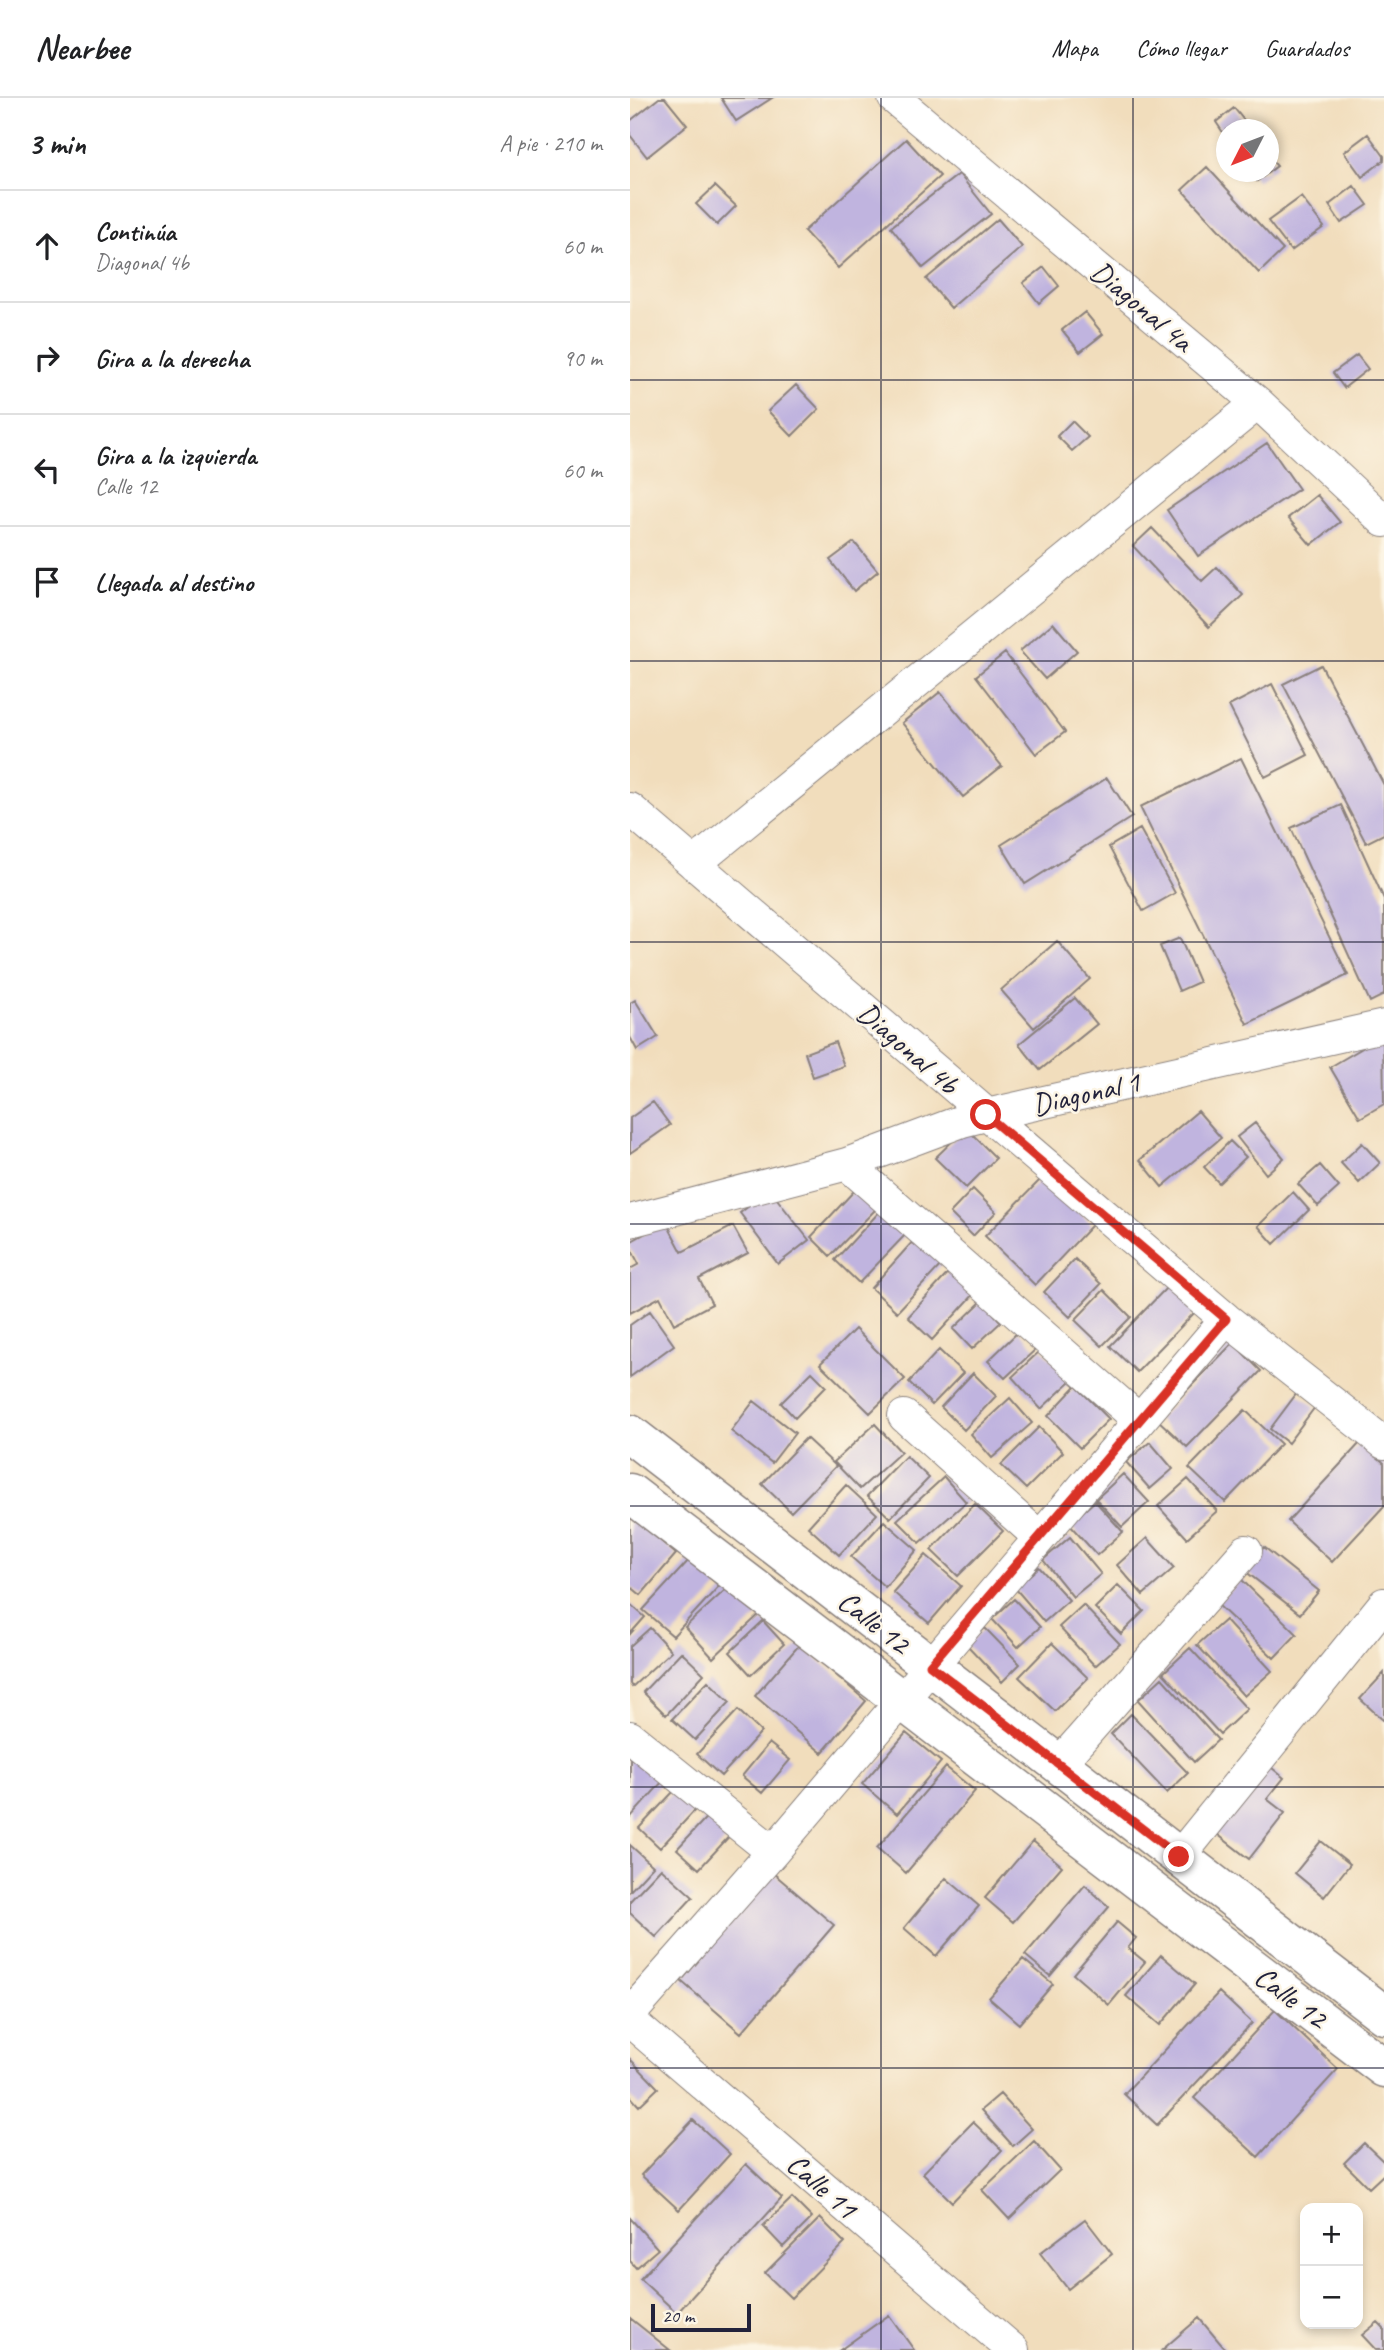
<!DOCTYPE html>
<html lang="es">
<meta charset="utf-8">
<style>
body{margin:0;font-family:Caveat,sans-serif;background:#f6f6f6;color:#202124}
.controls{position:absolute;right:21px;bottom:21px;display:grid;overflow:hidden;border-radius:14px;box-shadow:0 4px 10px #0003}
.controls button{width:63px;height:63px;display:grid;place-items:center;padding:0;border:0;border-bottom:2px solid #e0e0e0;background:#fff;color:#202124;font:35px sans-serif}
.compass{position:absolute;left:586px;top:21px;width:63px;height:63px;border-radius:50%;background:#fff;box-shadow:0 4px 10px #0003;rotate:228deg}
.scale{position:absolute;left:21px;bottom:18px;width:100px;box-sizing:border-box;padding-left:7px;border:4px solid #22223b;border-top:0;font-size:19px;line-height:24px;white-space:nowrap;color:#22223b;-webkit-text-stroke:5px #fcf5e5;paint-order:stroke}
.stop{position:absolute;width:21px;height:21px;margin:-16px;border:5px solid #d93025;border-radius:50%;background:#fff}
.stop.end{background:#d93025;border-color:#fff;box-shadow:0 2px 7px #0008}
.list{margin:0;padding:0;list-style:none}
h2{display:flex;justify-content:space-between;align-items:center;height:91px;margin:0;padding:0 28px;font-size:30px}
h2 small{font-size:23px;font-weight:400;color:#757577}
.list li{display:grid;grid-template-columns:46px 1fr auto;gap:21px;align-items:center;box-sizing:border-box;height:112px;padding:0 28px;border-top:2px solid #e0e0e0}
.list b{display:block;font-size:26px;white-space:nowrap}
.list p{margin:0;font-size:23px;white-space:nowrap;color:#757577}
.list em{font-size:23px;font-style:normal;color:#757577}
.icon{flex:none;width:38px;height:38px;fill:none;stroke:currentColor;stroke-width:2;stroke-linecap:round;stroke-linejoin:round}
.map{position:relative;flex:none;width:754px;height:2252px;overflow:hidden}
header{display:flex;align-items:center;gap:42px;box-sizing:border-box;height:98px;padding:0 35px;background:#fff;border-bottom:2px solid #e0e0e0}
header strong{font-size:33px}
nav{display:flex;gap:38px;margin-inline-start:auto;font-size:24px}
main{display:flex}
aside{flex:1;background:#fff}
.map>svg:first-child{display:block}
.building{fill:#c0b4df}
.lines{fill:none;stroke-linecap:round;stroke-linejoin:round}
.minor-casing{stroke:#8a807c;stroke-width:34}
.tertiary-casing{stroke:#8a807c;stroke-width:41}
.minor{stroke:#fff;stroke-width:32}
.tertiary{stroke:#fff;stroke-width:38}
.route{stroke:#d93025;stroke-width:9}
.grid{fill:none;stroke:#22223b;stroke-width:2;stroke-opacity:0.55}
.labels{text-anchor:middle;stroke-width:5;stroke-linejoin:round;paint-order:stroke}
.street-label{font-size:30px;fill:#22223b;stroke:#fcf5e5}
</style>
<header>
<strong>Nearbee</strong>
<nav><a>Mapa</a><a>Cómo llegar</a><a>Guardados</a></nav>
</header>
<main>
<aside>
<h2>3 min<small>A pie · 210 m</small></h2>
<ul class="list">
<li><svg class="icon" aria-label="ahead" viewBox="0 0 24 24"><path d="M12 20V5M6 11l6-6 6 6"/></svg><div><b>Continúa</b><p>Diagonal 4b</p></div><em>60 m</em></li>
<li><svg class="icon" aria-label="right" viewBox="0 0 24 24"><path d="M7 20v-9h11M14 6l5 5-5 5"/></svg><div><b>Gira a la derecha</b></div><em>90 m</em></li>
<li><svg class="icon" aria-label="left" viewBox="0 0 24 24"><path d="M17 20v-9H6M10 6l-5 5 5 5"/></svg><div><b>Gira a la izquierda</b><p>Calle 12</p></div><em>60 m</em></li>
<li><svg class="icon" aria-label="arrive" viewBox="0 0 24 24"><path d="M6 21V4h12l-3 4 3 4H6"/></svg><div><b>Llegada al destino</b></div></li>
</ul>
</aside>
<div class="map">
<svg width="754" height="2252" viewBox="0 0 754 2252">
<rect width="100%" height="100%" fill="#fcf5e5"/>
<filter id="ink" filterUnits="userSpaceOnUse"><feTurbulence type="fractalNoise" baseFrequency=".0143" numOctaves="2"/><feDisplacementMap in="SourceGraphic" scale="14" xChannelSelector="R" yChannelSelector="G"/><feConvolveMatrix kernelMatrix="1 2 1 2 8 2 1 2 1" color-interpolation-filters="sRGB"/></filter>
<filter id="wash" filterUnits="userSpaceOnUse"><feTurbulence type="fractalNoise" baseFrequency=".00686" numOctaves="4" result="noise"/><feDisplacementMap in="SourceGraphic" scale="28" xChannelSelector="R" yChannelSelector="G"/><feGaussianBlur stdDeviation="1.57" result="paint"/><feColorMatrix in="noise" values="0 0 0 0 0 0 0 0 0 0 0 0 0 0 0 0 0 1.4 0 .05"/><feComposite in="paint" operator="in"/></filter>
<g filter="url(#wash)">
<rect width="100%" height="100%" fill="#f1ddbc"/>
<g id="blocks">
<!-- building -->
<path class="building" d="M29,0H35L57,27L17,59L0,37V23Z
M91,0H142L106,23Z
M604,10L620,30L596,32V39L586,24Z
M738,36L754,58V62L732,79L714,54Z
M276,41L310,78L208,170L174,133Z
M638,58L647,68L627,83L620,74H638Z
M577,69L653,152L629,175L552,92Z
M329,76L361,116L293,170L261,129Z
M85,88L106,108L87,127L66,106Z
M724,88L738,107L711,125L699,107Z
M671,99L694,129L661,153L638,123Z
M368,121L392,149L321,210L296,181Z
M414,169L429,188L409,205L393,185Z
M455,214L473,236L450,254L432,232Z
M727,257L738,271L714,290L703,275Z
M166,287L189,311L162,338L138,313Z
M442,323L458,339L442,353L427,338Z
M637,345L669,391L568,458L537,412Z
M687,397L710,424L681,447L658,420Z
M522,430L572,483L587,469L613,497L579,529L503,448Z
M224,444L248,473L224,493L200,462Z
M423,525L447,553L415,581L390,553Z
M375,555L435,634L406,656L346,578Z
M691,567L754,687V736L736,745L653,586Z
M642,586L678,657L635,679L599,608Z
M310,594L372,668L333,699L272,625Z
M611,660L718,877L617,926L510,709Z
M477,680L502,719L395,786L371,747Z
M711,707L754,801V897L740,904L661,730Z
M510,731L545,795L513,813L479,749Z
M550,840L569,884L549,893L530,848Z
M427,843L460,881L404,930L371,892Z
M445,900L467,926L410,972L389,946Z
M5,902L28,939L7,952L0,939V905Z
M753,938L754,1006L730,1020L700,969Z
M205,944L214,968L183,979L175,955Z
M23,1004L40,1027L0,1055V1020Z
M568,1013L591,1040L532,1089L510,1062Z
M625,1025L654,1060L636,1076L607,1039Z
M336,1030L366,1060L336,1090L305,1060Z
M600,1043L616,1059L589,1085L574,1069Z
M732,1045L750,1065L729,1085L711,1065Z
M690,1067L709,1089L688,1108L668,1086Z
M413,1079L462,1127L405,1187L355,1138Z
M343,1091L366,1114L343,1138L320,1115Z
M140,1092L179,1142L148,1166L110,1115Z
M225,1092L246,1111L200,1158L181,1139Z
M663,1094L679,1112L644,1146L628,1128Z
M252,1111L277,1135L229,1185L205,1162Z
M36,1124L52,1154L103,1128L118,1155L69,1181L82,1206L44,1226L30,1199L0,1215V1171L9,1166L0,1149V1144Z
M285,1141L312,1166L267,1214L241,1190Z
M445,1161L471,1186L440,1219L414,1194Z
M322,1171L346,1194L302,1242L278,1219Z
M541,1185L568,1211L507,1274L480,1248Z
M474,1192L501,1219L472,1248L445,1222Z
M352,1203L371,1224L342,1251L323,1231Z
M20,1213L44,1247L0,1279V1227Z
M225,1231L275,1281L240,1315L190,1266Z
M389,1233L406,1251L375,1280L358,1263Z
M603,1245L631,1273L557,1349L528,1322Z
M412,1251L441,1283L411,1311L382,1279Z
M309,1252L333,1275L302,1307L279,1284Z
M182,1274L196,1288L165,1320L151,1305Z
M343,1275L366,1298L334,1332L311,1309Z
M446,1288L479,1321L450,1350L418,1318Z
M667,1295L685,1309L658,1345L640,1331Z
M380,1300L402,1325L362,1360L341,1336Z
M124,1303L165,1335L142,1365L101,1333Z
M615,1312L651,1346L595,1404L559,1370Z
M245,1326L271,1354L230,1391L204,1364Z
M409,1329L433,1354L396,1391L371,1367Z
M176,1340L206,1368L161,1414L132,1386Z
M520,1344L543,1371L520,1391L496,1364Z
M731,1344L754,1365V1408L702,1464L658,1423Z
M276,1358L299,1380L260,1420L237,1398Z
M493,1376L519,1404L492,1429L466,1401Z
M314,1379L336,1404L290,1445L267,1422Z
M558,1381L587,1413L557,1440L528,1408Z
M216,1387L247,1416L209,1457L178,1429Z
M465,1403L493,1434L467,1457L439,1426Z
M345,1406L373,1433L328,1478L301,1452Z
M0,1417L46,1456L11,1497L0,1488Z
M254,1423L287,1452L255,1489L221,1459Z
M440,1439L471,1476L443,1499L413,1462Z
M517,1440L544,1470L513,1497L487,1467Z
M634,1449L689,1493L670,1516L615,1473Z
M296,1457L331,1488L299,1525L263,1494Z
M60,1461L89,1488L43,1538L13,1512Z
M409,1469L439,1502L414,1524L385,1490Z
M611,1481L667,1536L644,1560L587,1506Z
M105,1483L133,1513L83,1560L55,1529Z
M488,1487L514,1513L491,1536L465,1510Z
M384,1501L410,1529L388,1549L362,1521Z
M0,1506L15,1519L0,1536Z
M453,1507L490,1546L465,1568L429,1529Z
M595,1522L642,1573L614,1598L567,1547Z
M133,1523L154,1546L121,1577L100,1554Z
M20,1530L41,1553L2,1589L0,1586V1548Z
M355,1530L390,1566L372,1584L337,1547Z
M422,1545L458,1580L425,1613L389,1579Z
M170,1546L236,1603L192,1655L125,1598Z
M560,1550L617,1611L590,1636L533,1575Z
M51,1554L74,1576L36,1617L13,1594Z
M754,1575V1623L730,1601Z
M532,1580L588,1642L564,1664L508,1602Z
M78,1583L100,1604L65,1642L42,1621Z
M108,1612L131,1634L91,1678L67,1656Z
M501,1616L558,1675L537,1695L481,1636Z
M276,1635L311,1664L267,1716L232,1686Z
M139,1645L160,1662L132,1695L112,1678Z
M0,1650L34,1682L0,1720Z
M636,1665L654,1680L637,1701L655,1715L619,1761L582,1732Z
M316,1669L345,1693L276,1775L247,1750Z
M45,1692L66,1711L30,1750L9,1730Z
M84,1711L105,1732L69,1771L47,1751Z
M403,1743L432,1768L383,1824L355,1800Z
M691,1743L720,1766L694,1799L665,1775Z
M0,1747L23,1768L0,1793Z
M31,1770L63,1799L26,1839L0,1815V1803Z
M143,1775L204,1827L111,1935L51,1883Z
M316,1780L349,1808L306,1858L274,1830Z
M455,1787L479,1809L420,1878L395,1857Z
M487,1824L506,1840L498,1850L515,1864L479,1907L443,1876Z
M531,1857L565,1886L530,1927L496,1898Z
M393,1861L423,1886L389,1926L359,1900Z
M589,1894L622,1925L527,2027L494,1996Z
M645,1912L708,1971L628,2059L564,2000Z
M0,1961L28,1990L9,2008L0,1998Z
M370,1996L402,2031L383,2048L351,2012Z
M63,2022L100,2056L49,2112L11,2077Z
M343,2024L372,2052L322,2104L293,2075Z
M404,2043L430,2072L379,2121L352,2092Z
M734,2045L754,2064V2076L739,2090L714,2065Z
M116,2066L152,2100L47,2215L10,2181Z
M162,2100L182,2120L153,2149L133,2128Z
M0,2120L28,2151L6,2170L0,2163Z
M190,2120L215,2145L161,2200L135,2175Z
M455,2121L482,2156L438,2191L410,2155Z
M259,2217L284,2252H210Z
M0,2220L40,2252H0Z
M569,2220L596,2252H532Z
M748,2224L754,2230V2252H746L732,2237Z"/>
</g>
</g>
<g filter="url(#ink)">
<use href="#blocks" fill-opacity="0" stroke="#8a807c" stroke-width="2"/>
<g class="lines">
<!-- minor casing -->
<g class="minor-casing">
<path id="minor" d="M264,0L628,305L754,423
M0,711L596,1221L754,1345
M64,766L628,305
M217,1066L509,1322
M0,1123L217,1066L332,1023L356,1017L754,928
M274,1318L409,1439
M0,1639L143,1754
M429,1666L616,1453
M549,1759L754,1506
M0,1916L143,1754L596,1221
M0,1923L383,2252"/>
</g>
<!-- tertiary casing -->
<g class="tertiary-casing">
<path id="tertiary" d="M0,1336L754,1917
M0,1395L754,1970"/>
</g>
<!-- minor -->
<use href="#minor" class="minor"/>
<!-- tertiary -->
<use href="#tertiary" class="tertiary"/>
</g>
</g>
<g class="lines" filter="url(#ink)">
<!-- route -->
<path class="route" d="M356,1017L596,1221L300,1567L549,1759"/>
</g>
<!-- grid -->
<path class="grid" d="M251,0V2252M503,0V2252M0,282H754M0,563H754M0,844H754M0,1126H754M0,1408H754M0,1689H754M0,1970H754"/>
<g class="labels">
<!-- street labels -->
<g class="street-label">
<text transform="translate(512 208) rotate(40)" y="10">Diagonal 4a</text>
<text transform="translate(278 950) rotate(41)" y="10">Diagonal 4b</text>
<text transform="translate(456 995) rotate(-13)" y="10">Diagonal 1</text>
<text transform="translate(244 1524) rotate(38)" y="10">Calle 12</text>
<text transform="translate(661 1899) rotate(37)" y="10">Calle 12</text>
<text transform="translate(192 2088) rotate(41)" y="10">Calle 11</text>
</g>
</g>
</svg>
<div class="controls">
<button>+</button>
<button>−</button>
</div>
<svg class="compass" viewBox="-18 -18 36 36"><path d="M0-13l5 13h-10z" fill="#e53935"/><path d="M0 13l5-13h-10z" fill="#757577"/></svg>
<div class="scale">20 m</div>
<div class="stop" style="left:356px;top:1017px"></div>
<div class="stop end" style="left:549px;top:1759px"></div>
</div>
</main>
